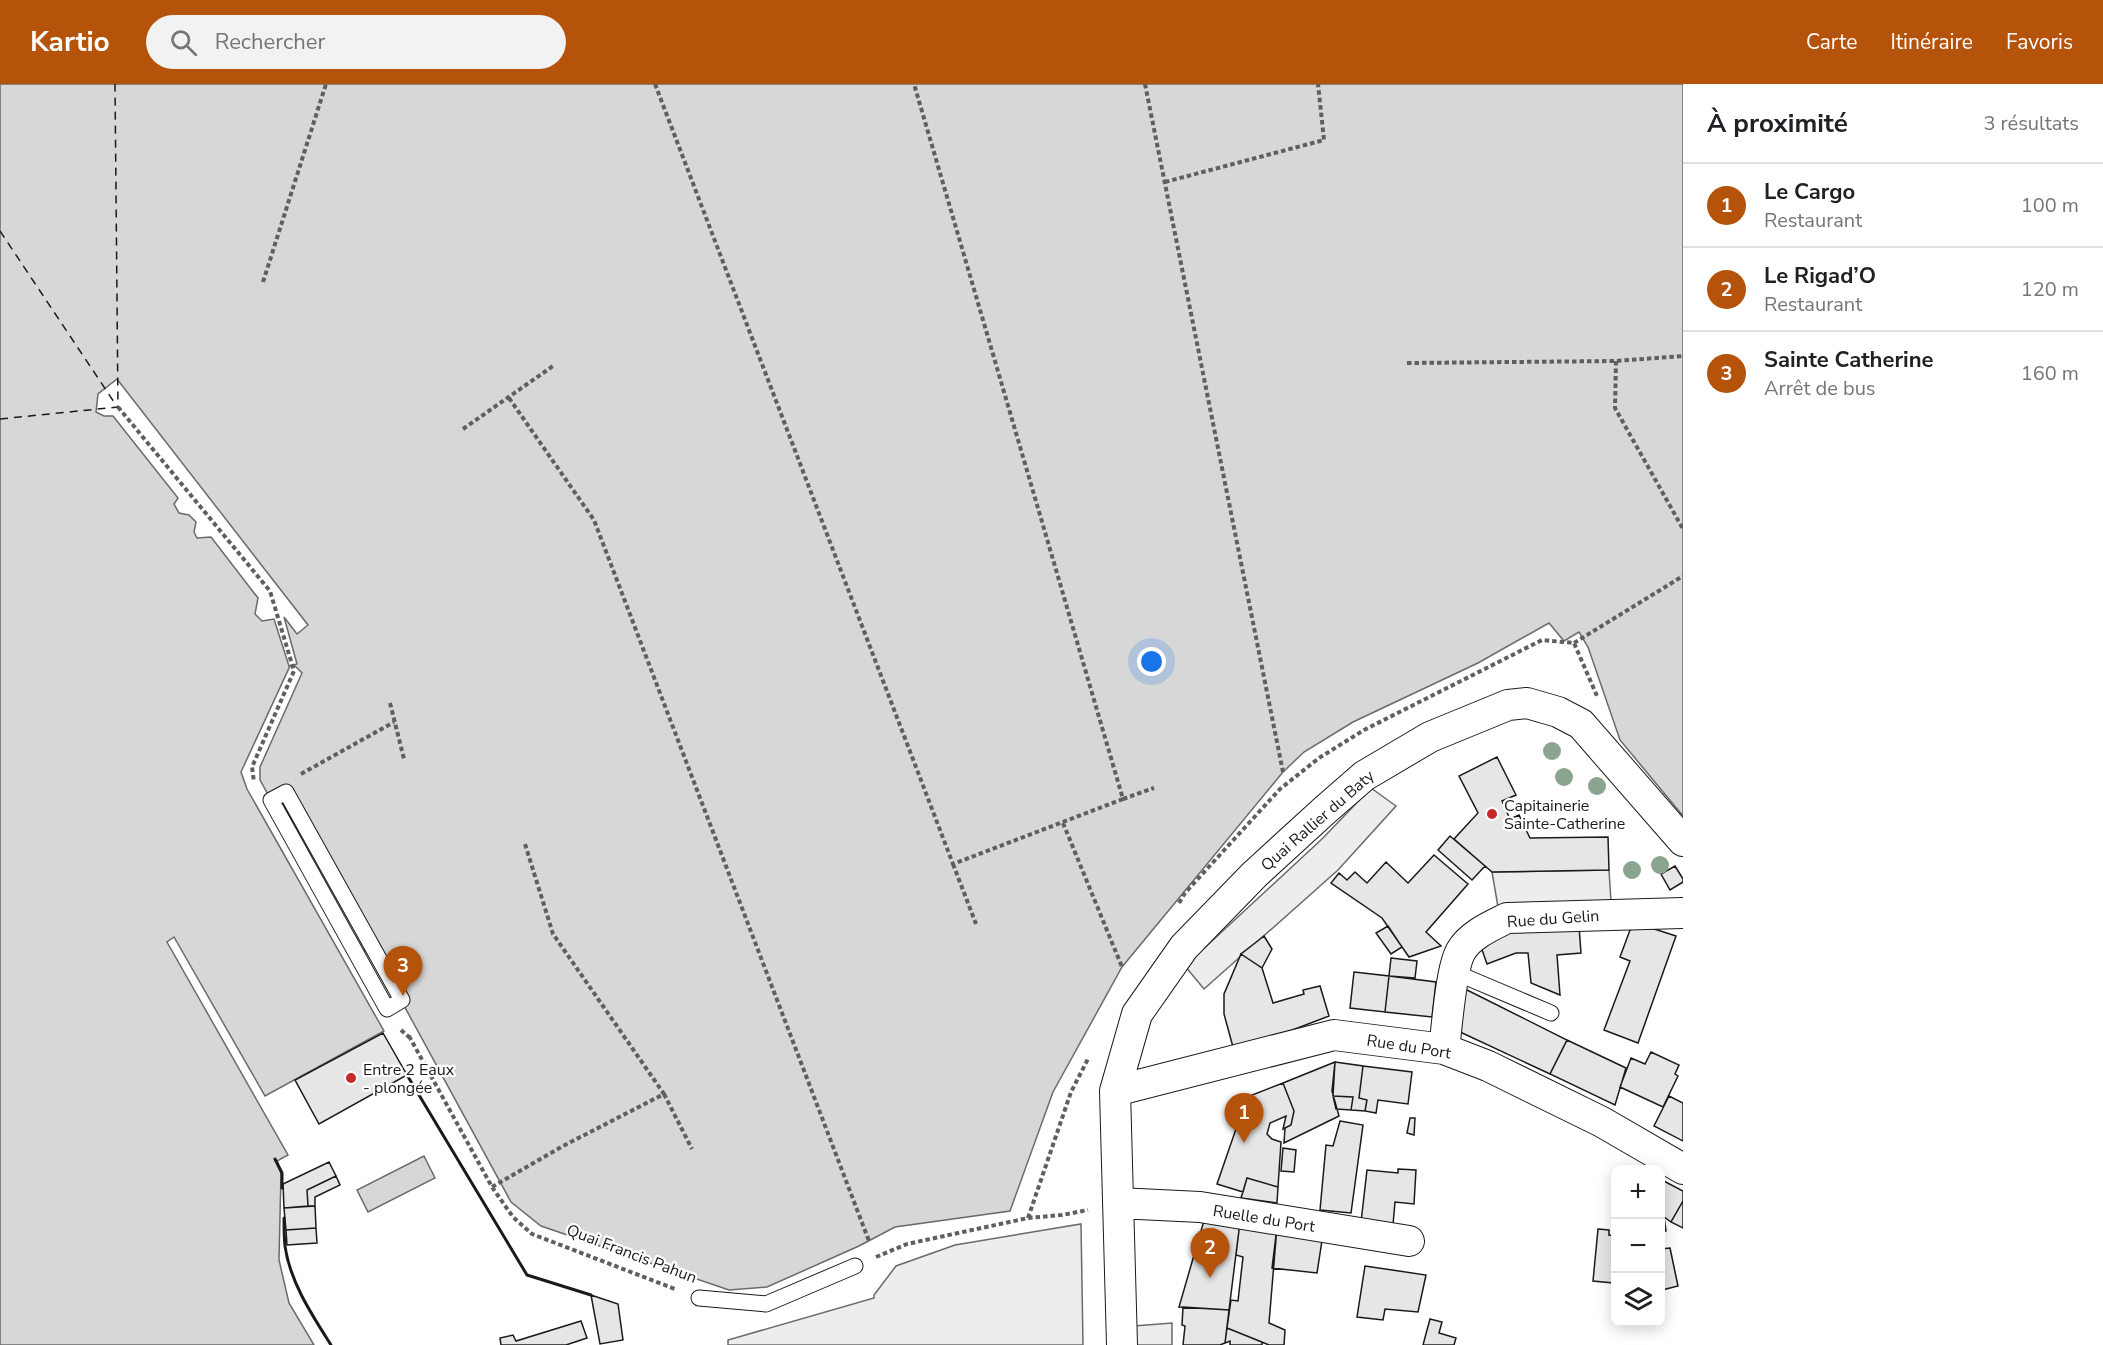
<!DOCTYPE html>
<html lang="fr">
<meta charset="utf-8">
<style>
body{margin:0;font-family:"Nunito Sans",sans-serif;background:#f2f2f2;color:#202124}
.controls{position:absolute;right:18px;bottom:18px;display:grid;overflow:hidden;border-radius:12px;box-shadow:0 3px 15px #0003}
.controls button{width:54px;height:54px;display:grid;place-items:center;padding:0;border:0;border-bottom:2px solid #e0e0e0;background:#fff;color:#202124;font:30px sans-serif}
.you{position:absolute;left:1152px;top:578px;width:21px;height:21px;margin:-15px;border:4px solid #fff;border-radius:50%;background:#1a73e8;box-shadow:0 0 0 9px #1a73e833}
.badge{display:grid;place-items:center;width:39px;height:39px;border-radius:50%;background:#b45309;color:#fff;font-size:20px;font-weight:700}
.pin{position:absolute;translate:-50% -50px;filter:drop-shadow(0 2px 3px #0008)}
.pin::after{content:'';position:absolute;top:32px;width:21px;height:18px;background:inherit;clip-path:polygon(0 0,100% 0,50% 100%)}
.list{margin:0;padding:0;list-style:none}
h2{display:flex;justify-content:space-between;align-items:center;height:78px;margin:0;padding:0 24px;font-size:26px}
h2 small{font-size:20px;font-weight:400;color:#757577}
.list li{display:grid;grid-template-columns:39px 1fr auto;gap:18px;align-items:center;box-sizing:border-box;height:84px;padding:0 24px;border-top:2px solid #e0e0e0}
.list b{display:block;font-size:22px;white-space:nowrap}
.list p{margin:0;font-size:20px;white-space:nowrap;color:#757577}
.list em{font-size:20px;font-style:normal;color:#757577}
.icon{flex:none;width:33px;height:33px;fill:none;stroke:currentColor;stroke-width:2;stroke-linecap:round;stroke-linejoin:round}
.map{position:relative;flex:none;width:1683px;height:1261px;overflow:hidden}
header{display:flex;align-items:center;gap:36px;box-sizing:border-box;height:84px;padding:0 30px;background:#b45309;color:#fff}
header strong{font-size:28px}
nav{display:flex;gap:33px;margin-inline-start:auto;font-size:21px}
.search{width:420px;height:54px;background:#f2f2f2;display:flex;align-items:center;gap:15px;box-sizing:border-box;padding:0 21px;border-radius:33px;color:#757577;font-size:22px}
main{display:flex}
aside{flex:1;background:#fff}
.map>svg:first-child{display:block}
.built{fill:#ededed;stroke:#6a6a6a;stroke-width:1.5}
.water{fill:#d7d7d7;stroke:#6a6a6a;stroke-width:1.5}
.pier{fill:#fff;stroke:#6a6a6a;stroke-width:1.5}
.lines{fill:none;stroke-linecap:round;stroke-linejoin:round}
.ferry{stroke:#1a1a1a;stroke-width:1.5;stroke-dasharray:8 6;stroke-linecap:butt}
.building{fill:#e6e6e6;stroke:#1a1a1a;stroke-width:1.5}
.lane-casing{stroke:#1a1a1a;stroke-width:17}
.street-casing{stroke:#1a1a1a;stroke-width:32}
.path{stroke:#5f5f5f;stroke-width:4;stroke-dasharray:4.5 3;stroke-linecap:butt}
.lane{stroke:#fff;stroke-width:15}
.street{stroke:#fff;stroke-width:30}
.wall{stroke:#1a1a1a;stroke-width:3}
.tree{fill:#8aa48f}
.poi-dot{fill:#c62828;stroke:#fff;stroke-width:2}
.labels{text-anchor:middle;stroke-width:4.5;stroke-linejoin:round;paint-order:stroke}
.poi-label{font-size:16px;fill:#1a1a1a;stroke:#fff;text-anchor:start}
.street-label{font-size:16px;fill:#1a1a1a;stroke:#fff}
</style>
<header>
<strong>Kartio</strong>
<div class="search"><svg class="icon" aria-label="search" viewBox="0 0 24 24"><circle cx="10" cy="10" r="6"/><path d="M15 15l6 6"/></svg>Rechercher</div>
<nav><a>Carte</a><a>Itinéraire</a><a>Favoris</a></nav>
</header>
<main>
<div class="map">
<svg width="1683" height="1261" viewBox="0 0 1683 1261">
<rect width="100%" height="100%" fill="#fff"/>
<!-- built -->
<path class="built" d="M1371,704L1396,722L1338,786L1204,905L1185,882L1323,754Z
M1609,786L1611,818L1498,823L1492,788Z
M1081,1140L1083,1261H728V1256L874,1214V1211L896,1182L955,1161Z
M1172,1239V1261H1122L1121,1243Z"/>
<!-- water -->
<path class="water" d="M0,0H1683V732L1620,656L1588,563L1579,548L1564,557L1549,539L1478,579L1353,638L1304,668L1283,688L1122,883L1053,1008L1010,1127L895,1143L859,1162L767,1203L729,1206L541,1142L511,1118L372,863L357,871L260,696V683L302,589L294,581L290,582L241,688L247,705L384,947L265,1012L174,853L167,858L288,1071L277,1077L281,1089L279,1176L289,1219L314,1261H0Z
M424,1072L435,1094L368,1128L357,1106Z"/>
<!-- pier -->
<path class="pier" d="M117,295L308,541L297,550L284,533L297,580L289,582L274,535L262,537L255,530L258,514L211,453L197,454L194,448L196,438L189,431L179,429L174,420L178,414L113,332H104L96,328L98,310Z"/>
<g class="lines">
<!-- ferry -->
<path class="ferry" d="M0,147L116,321
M0,335L118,323L115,0"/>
</g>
<!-- building -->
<path class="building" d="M1497,673L1516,711L1502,717L1510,735L1519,731L1530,754L1608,753L1609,786L1492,788L1454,755L1478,729L1459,692Z
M1450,752L1485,782L1472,796L1438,766Z
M1434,771L1468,800L1426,848L1441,862L1409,873L1382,834L1331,799L1339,789L1347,796L1355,788L1367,799L1386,778L1408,799Z
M1675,782L1683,795V798L1670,806L1661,790Z
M1642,841L1676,852L1638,959L1604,946L1630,877L1620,873L1630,846Z
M1388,842L1402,863L1391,870L1376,849Z
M1579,842L1581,869L1557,871L1560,911L1531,899L1528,869H1516L1487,880L1480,860L1513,848Z
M1264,852L1272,865L1262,884L1241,870Z
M1241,870L1262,884L1273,919L1304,910L1303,906L1320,902L1329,932L1274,953L1233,963L1224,930V910Z
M1391,874L1417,877L1415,894L1389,892Z
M1354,888L1389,892L1385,928L1350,924Z
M1389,892L1436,898L1432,933L1385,928Z
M1465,905L1567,956L1550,990L1458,947Z
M383,949L407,991L319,1040L295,996Z
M1567,956L1626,984L1615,1021L1550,990Z
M1651,968L1679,981L1675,990L1678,992L1663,1023L1620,1003L1631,974L1645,980Z
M1335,978L1332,1007L1339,1032L1284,1059L1285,1044L1291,1041L1294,1027L1283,999Z
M1335,978L1363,982L1359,1014L1367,1016L1365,1027L1351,1026L1353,1013L1333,1012Z
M1363,982L1412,988L1408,1020L1378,1016L1376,1029L1365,1027L1367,1016L1359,1014Z
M1283,999L1294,1027L1291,1041L1283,1045L1286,1032L1270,1039L1267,1050L1272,1055L1281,1058L1278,1103L1247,1094L1243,1108L1217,1100L1247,1013Z
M1333,1012L1353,1013L1351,1026L1336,1025Z
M1669,1012L1683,1019V1057L1654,1042Z
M1410,1034H1415L1414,1051L1407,1049Z
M1340,1037L1363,1041L1351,1129L1320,1126L1326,1061L1333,1062Z
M1283,1064L1296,1066L1294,1088L1281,1087Z
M329,1078L336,1092L307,1106L308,1122L284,1124L283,1100Z
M1398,1085L1416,1086L1414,1120L1395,1118L1393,1141L1361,1138L1367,1086L1398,1089Z
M336,1092L340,1101L315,1113V1122H308L307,1106Z
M1247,1094L1278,1103L1277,1119L1241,1114Z
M1660,1095L1683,1107V1117L1671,1138L1664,1133L1666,1147L1660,1148Z
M1683,1117V1144L1671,1138Z
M315,1122L316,1144L286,1146L284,1124Z
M1205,1133L1240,1138L1229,1226L1179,1223Z
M1240,1138L1277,1143L1269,1239L1285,1246L1284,1261H1269L1227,1244L1231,1216L1238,1217L1243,1173L1236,1171Z
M1277,1143L1323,1150L1317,1189L1272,1184Z
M316,1144L317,1159L287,1161L286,1146Z
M1598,1145L1609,1146V1151L1615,1152L1616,1149V1207H1612L1613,1199L1593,1197Z
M1670,1164L1678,1202L1662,1206L1660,1197V1165Z
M1365,1182L1426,1191L1418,1228L1385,1225L1383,1236L1357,1233Z
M591,1211L618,1220L623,1256L600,1260Z
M1183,1223L1229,1226L1225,1259L1220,1261H1183L1185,1242L1182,1241Z
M1430,1235L1442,1238L1439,1249L1456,1254L1454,1261H1423Z
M581,1237L587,1254L566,1261H501L500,1254L513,1251L516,1257Z
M1227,1244L1262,1258V1261H1230V1257L1225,1259Z"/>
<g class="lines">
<!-- lane casing -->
<g class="lane-casing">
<path id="lane" d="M286,708L402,916L387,925L271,716Z
M1454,888L1551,929
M699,1214L766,1220L855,1182"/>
</g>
<!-- street casing -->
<g class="street-casing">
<path id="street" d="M1444,965C1447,943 1451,883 1461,867C1470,851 1491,842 1507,834L1683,829
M1115,1007L1334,951L1444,965L1488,982L1602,1038L1683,1085
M1118,1119L1200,1123L1409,1157
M1122,1261L1115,1007L1137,930L1184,863L1255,790L1325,726L1364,692L1430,653L1508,621L1527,619L1558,628L1581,640L1683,757"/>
</g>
<!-- path -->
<path class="path" d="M655,0L953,780L1123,715L914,0
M1145,0L1283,688
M1165,98L1324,56L1318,0
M263,198L326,0
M1616,277L1615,324L1683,445
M1407,279L1616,277L1683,272
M509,314L594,436L869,1157
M118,323L270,507L294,587L252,683L254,698
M463,345L553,282
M1574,559L1683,492
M390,619L404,675
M301,690L394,638
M1123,715L1154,704
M1063,739L1122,883
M953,780L976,840
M1179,819L1185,809L1280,705L1319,674L1364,646L1542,556L1574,559L1597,612
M401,946L409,953
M409,952L492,1103L513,1133L532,1150L675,1205
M664,1010L692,1065
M492,1103L563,1062L664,1010L553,850L525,760
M1028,1134L1071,1008L1089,973
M876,1173L907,1160L1028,1134L1062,1131L1088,1126"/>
<!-- lane -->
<use href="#lane" class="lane"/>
<!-- street -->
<use href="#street" class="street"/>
<!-- wall -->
<path class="wall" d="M407,991L527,1191L591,1211
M275,1075L282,1089V1104
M284,1134C284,1143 284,1153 285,1162C290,1198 312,1231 331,1261"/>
</g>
<!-- trees -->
<g class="tree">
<circle cx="1552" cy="667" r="9"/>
<circle cx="1564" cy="693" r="9"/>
<circle cx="1597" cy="702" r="9"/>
<circle cx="1660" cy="781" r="9"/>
<circle cx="1632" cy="786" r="9"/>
</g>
<!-- markers -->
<g class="poi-dot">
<circle cx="1492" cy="730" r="6"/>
<circle cx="351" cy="994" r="6"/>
</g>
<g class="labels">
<!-- poi labels -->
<g class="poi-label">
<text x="1504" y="727">Capitainerie<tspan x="1504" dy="18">Sainte-Catherine</tspan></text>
<text x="363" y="991">Entre 2 Eaux<tspan x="363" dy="18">- plongée</tspan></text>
</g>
<!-- street labels -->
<g class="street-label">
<text transform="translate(1317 736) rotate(-41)" y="6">Quai Rallier du Baty</text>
<text transform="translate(1553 834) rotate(-4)" y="6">Rue du Gelin</text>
<text transform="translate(1409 962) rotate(9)" y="6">Rue du Port</text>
<text transform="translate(1264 1134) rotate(9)" y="6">Ruelle du Port</text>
<text transform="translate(632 1169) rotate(21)" y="6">Quai Francis Pahun</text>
</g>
</g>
</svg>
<div class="controls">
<button>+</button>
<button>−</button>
<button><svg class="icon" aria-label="layers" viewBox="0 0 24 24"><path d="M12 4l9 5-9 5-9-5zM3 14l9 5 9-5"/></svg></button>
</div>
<div class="you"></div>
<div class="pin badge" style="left:1244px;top:1059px">1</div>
<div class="pin badge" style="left:1210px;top:1194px">2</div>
<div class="pin badge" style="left:403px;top:912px">3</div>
</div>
<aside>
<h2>À proximité<small>3 résultats</small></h2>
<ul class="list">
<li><span class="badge">1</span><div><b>Le Cargo</b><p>Restaurant</p></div><em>100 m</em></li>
<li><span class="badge">2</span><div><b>Le Rigad’O</b><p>Restaurant</p></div><em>120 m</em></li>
<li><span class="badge">3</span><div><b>Sainte Catherine</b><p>Arrêt de bus</p></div><em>160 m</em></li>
</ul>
</aside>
</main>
